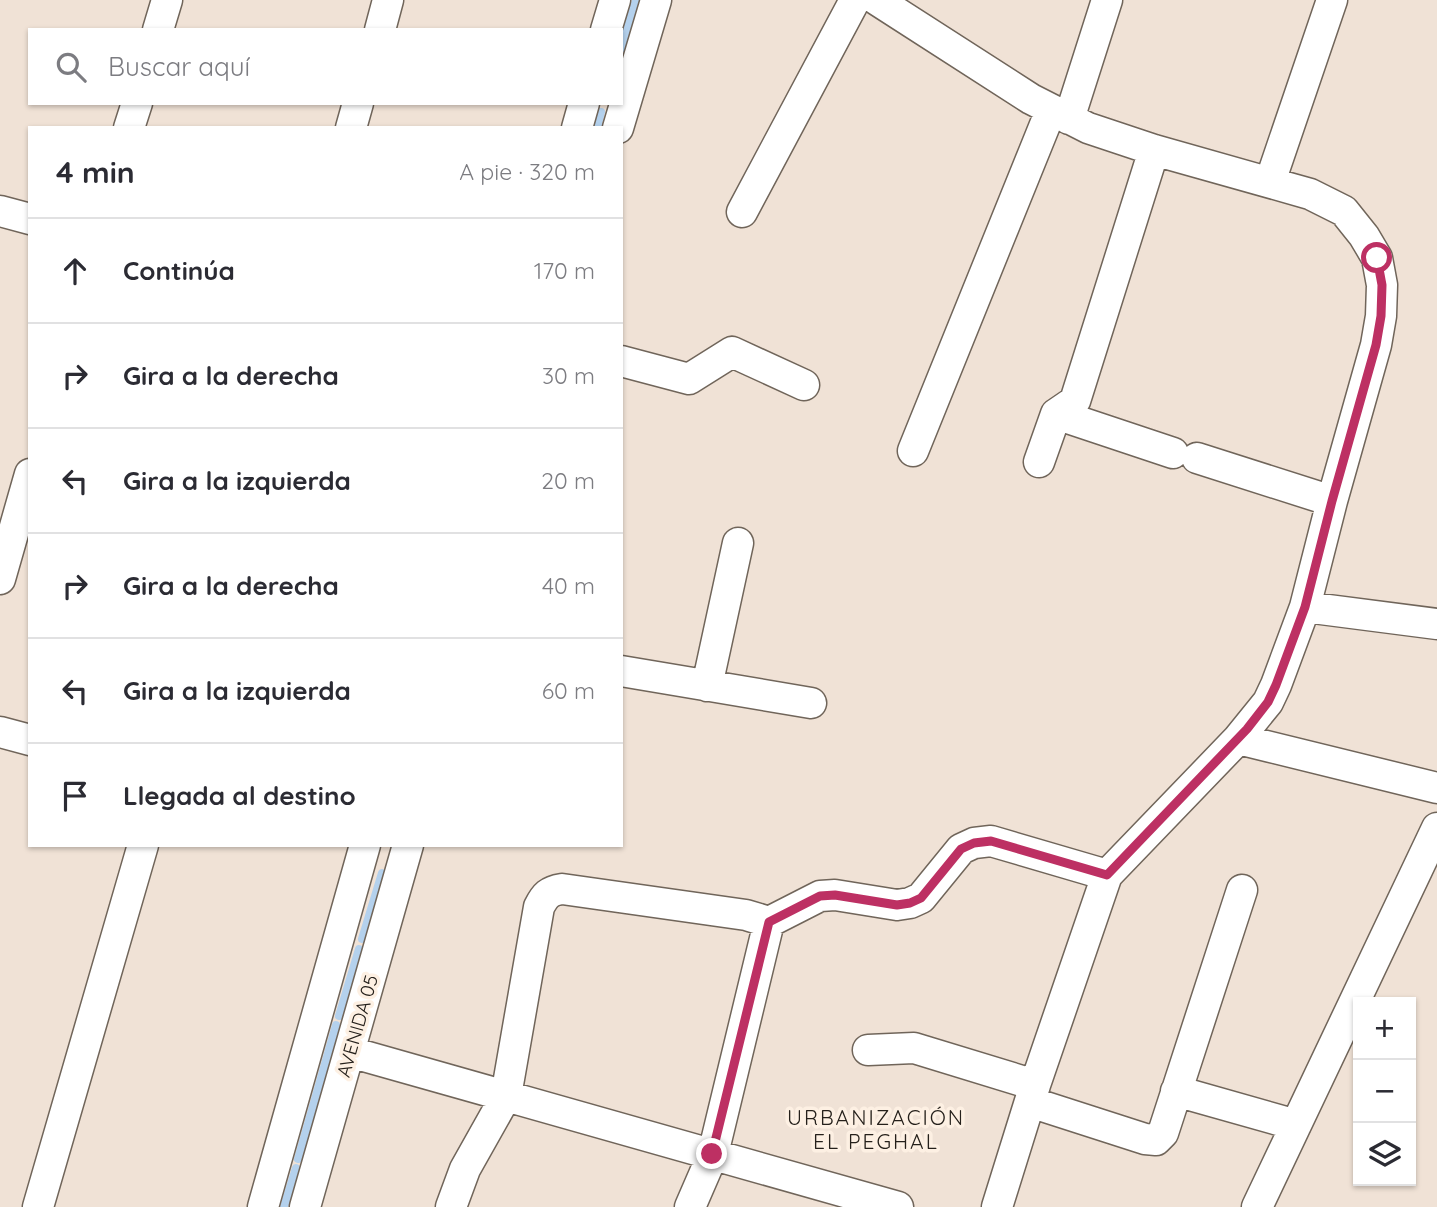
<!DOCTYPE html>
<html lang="es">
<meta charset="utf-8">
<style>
body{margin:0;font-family:Quicksand,sans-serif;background:#f2f2f3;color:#2b2b33}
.controls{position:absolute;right:21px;bottom:21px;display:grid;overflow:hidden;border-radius:0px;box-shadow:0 2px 5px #0004}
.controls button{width:63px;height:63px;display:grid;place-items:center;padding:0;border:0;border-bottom:2px solid #e1e1e2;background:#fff;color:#2b2b33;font:35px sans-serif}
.stop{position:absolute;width:21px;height:21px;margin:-16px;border:5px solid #bd3063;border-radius:50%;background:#fff}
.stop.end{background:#bd3063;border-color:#fff;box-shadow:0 2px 7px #0008}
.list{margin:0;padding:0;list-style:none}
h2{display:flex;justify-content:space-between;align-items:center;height:91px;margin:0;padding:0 28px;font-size:30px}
h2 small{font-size:23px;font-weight:400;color:#7c7c81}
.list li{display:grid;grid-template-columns:46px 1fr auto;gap:21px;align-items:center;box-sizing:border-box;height:105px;padding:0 28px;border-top:2px solid #e1e1e2}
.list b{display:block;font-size:26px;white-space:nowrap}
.list em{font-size:23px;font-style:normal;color:#7c7c81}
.icon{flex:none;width:38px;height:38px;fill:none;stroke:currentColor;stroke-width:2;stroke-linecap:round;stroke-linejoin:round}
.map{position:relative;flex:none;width:1437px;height:1207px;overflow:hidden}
.search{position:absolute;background:#fff;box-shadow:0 2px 5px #0004;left:28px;top:28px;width:595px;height:77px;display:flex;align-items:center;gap:18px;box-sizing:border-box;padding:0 24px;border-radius:0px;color:#7c7c81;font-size:26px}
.panel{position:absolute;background:#fff;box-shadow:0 2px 5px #0004;left:28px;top:126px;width:595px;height:721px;border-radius:0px}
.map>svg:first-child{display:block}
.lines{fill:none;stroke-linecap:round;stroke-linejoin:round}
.stream{stroke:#b4d1ed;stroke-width:8}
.minor-casing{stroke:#70655a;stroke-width:33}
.minor{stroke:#fff;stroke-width:30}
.route{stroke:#bd3063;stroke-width:9}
.labels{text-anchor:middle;stroke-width:7;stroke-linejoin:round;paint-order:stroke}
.street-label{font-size:19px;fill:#25201b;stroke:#fdf0e3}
.neighbourhood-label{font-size:21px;letter-spacing:2px;fill:#25201b;stroke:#fdf0e3}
</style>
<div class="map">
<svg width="1437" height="1207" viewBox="0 0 1437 1207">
<rect width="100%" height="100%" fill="#f0e2d6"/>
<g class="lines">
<!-- stream -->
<path class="stream" d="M621,49L636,0
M597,128L601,112
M362,939L382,873
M339,1016L359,949
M298,1159L336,1025
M284,1207L296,1168"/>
<!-- minor casing -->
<g class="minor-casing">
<path id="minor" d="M877,0L1031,99L1088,128L1154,150L1310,194L1344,211L1364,236L1377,258L1382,285L1381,316L1376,345L1332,501L1305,607L1276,685L1268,702L1238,739L1107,875L1035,1085L997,1207
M158,30L167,0
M380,30L388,0
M606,30L615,0
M1069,119L1107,0
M129,128L137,103
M351,128L358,103
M577,128L584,103
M618,128L656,0
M1270,182L1332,0
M0,211L30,219
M742,212L855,0
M621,361L689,379L732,352L804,385
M1056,414L1173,453
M913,451L1051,110
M1197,458L1332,501
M1039,462L1056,414L1075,401L1154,150
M0,579L30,474
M1305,607L1437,624
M621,671L811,703
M707,686L738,543
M0,732L30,740
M1238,739L1437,788
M868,1050L914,1048L1035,1085
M350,1052L898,1207
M1176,1091L1296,1125
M1030,1102L1145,1139L1156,1140L1163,1133L1242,890
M38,1207L143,845
M263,1207L365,845
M305,1207L408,845
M451,1207L465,1169L506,1096L539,907C545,895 549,891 562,889L746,915L769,922L820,896L835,895L897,905L910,903L921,898L961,849L974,843L991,841L1107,875
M690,1207L713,1154L769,922
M1257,1207L1437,828"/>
</g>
<!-- minor -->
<use href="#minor" class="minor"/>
</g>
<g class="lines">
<!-- route -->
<path class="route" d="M712,1154L769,922L820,896L835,895L897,905L910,903L921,898L961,849L974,843L991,841L1107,875L1247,729L1268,702L1276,685L1305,607L1332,501L1376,345L1381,316L1382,285L1377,258"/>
</g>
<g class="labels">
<!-- street labels -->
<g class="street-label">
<text transform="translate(357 1026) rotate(-74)" y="7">AVENIDA 05</text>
</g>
<!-- neighbourhood labels -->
<g class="neighbourhood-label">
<text x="876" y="1125">URBANIZACIÓN<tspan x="876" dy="24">EL PEGHAL</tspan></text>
</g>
</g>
</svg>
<div class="controls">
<button>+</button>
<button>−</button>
<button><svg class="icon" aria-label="layers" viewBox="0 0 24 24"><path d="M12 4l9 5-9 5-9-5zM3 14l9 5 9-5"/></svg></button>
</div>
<div class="stop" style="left:1377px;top:258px"></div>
<div class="stop end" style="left:712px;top:1154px"></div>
<div class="search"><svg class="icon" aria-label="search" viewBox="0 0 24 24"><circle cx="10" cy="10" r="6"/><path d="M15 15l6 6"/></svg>Buscar aquí</div>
<section class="panel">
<h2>4 min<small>A pie · 320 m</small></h2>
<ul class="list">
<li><svg class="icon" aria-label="ahead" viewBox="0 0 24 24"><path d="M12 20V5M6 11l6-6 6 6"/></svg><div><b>Continúa</b></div><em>170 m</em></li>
<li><svg class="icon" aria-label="right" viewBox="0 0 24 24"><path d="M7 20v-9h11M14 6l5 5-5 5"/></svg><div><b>Gira a la derecha</b></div><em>30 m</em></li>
<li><svg class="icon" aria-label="left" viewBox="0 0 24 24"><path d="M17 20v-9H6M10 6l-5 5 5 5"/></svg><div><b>Gira a la izquierda</b></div><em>20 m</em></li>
<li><svg class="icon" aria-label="right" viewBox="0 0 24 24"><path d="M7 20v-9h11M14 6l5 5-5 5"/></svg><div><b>Gira a la derecha</b></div><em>40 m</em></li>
<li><svg class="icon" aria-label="left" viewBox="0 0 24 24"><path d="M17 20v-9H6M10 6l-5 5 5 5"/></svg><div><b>Gira a la izquierda</b></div><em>60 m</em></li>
<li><svg class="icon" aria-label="arrive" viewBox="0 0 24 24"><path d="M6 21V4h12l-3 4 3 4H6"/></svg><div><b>Llegada al destino</b></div></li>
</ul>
</section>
</div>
